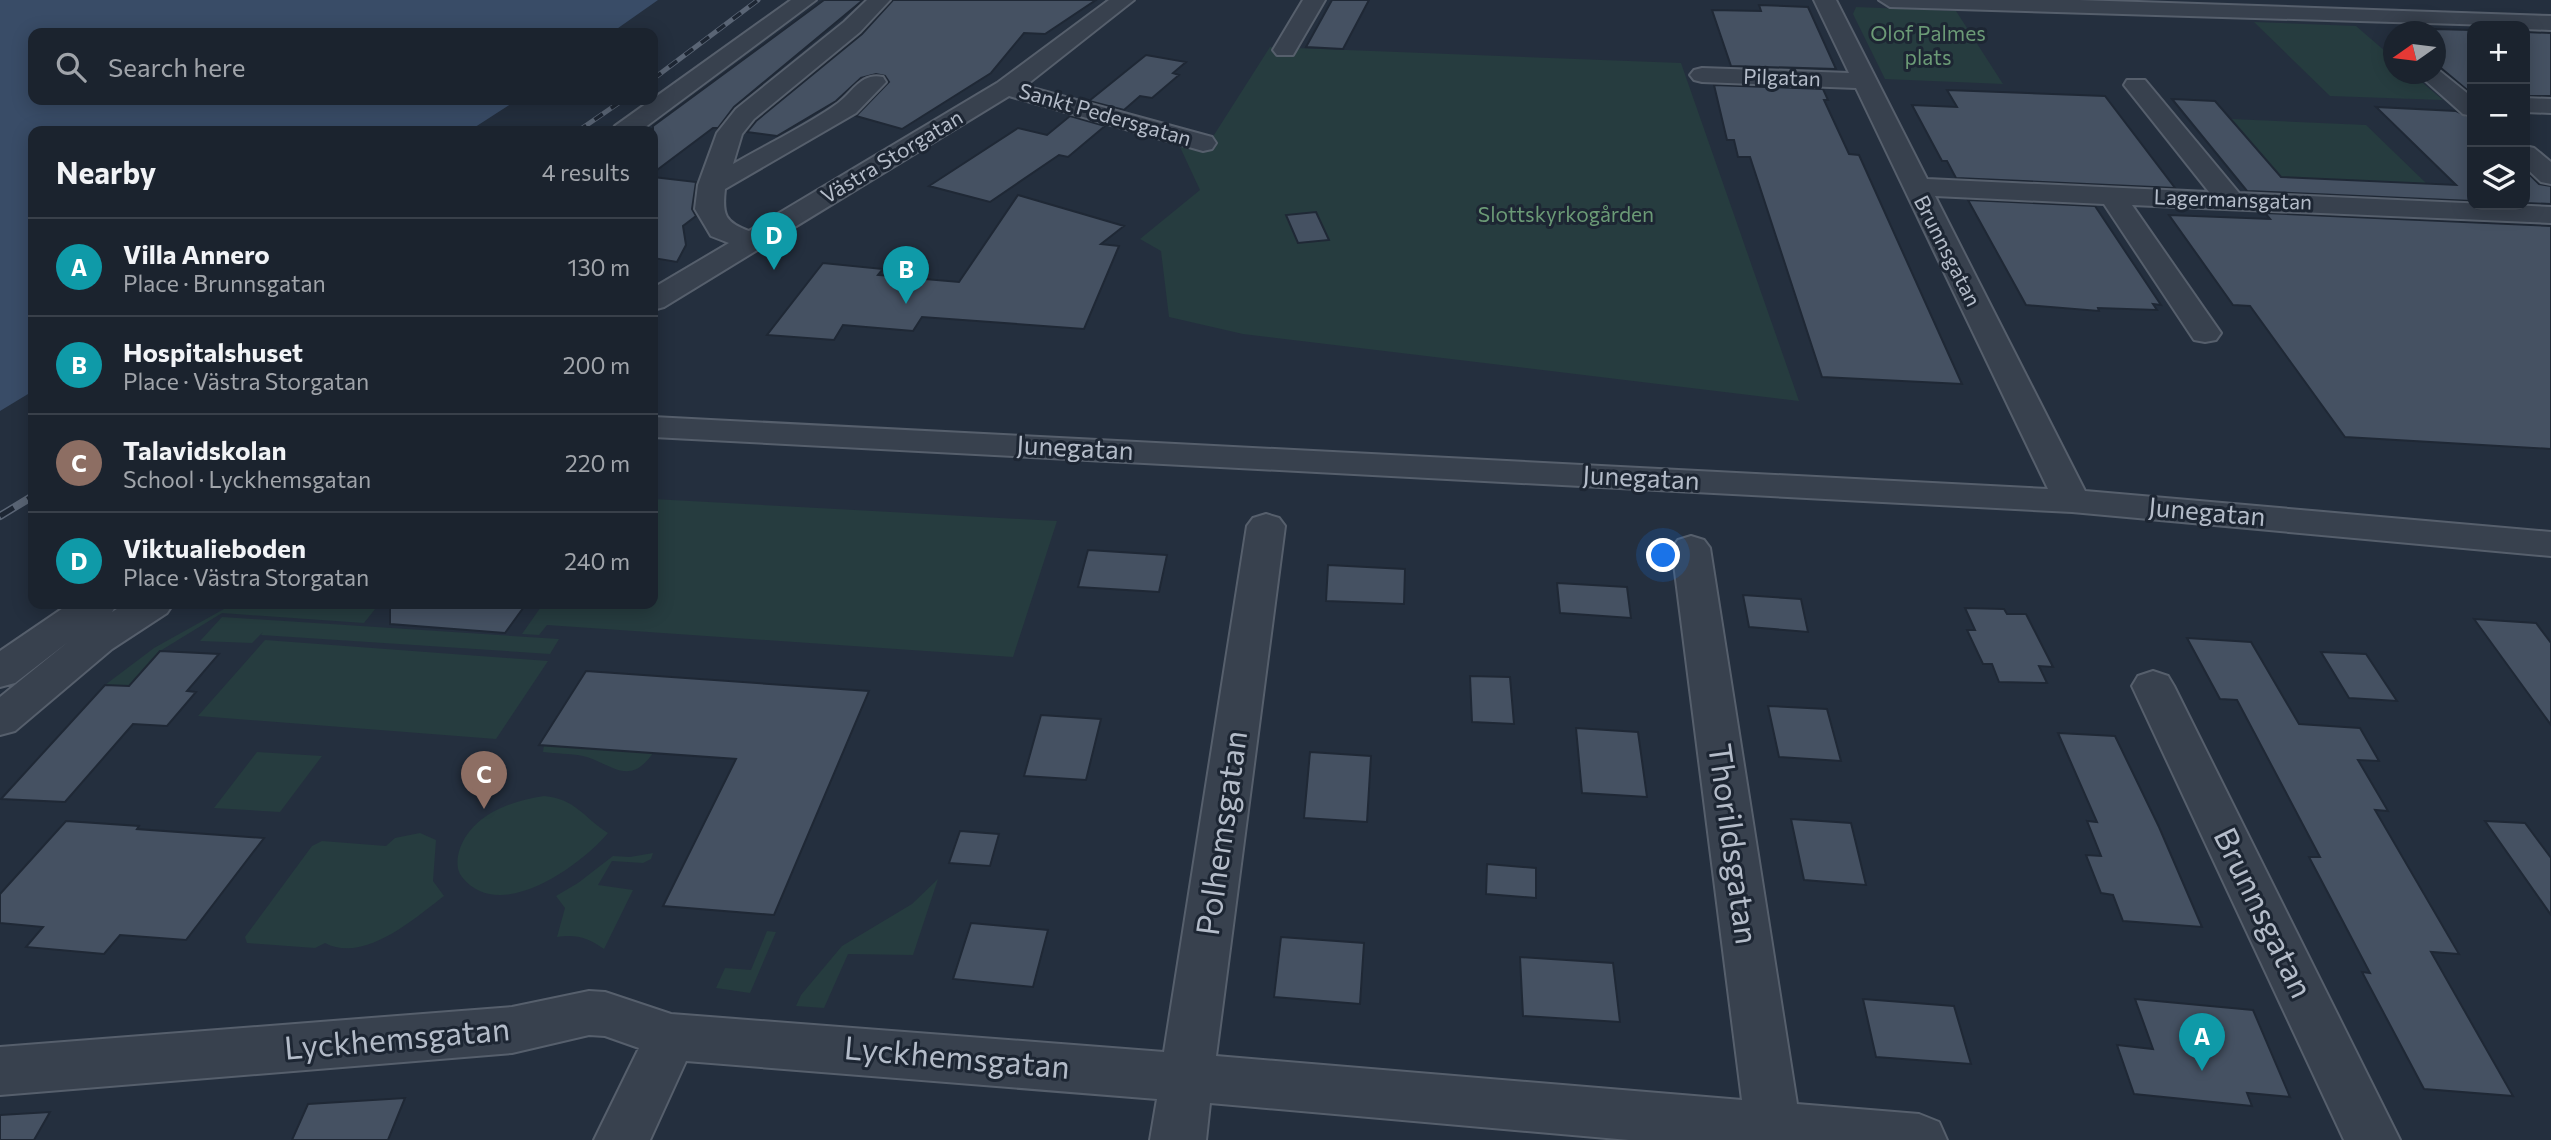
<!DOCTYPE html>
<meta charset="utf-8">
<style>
body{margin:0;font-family:Commissioner,sans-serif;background:#282f3a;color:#f1f3f6}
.controls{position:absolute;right:21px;top:21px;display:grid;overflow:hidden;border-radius:14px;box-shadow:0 4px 18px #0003}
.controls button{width:63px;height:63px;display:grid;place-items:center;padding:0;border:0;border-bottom:2px solid #39404a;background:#1b232e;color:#f1f3f6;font:35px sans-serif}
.compass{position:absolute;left:2383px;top:21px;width:63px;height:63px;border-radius:50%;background:#1b232e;box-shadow:0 4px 18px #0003;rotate:256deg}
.you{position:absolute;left:1664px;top:556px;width:24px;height:24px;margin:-18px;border:5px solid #fff;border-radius:50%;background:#1a73e8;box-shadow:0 0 0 10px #1a73e833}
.badge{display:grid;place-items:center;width:46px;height:46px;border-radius:50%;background:#8ab4f8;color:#fff;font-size:23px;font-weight:700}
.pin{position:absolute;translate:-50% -58px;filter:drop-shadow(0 2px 4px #0008)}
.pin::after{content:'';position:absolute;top:37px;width:24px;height:21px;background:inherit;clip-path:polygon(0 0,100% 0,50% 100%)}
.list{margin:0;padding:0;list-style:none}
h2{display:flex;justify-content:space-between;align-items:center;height:91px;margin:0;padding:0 28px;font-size:30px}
h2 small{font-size:23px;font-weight:400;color:#a0a4aa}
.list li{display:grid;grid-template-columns:46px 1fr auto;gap:21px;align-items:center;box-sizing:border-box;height:98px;padding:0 28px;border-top:2px solid #39404a}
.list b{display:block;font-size:26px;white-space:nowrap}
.list p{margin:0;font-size:23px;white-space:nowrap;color:#a0a4aa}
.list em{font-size:23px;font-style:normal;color:#a0a4aa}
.icon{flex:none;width:38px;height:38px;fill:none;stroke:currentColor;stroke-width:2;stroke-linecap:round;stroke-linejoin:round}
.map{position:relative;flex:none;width:2551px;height:1140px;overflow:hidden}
.search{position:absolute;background:#1b232e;box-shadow:0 4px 18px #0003;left:28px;top:28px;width:630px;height:77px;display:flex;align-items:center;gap:18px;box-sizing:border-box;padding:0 24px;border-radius:14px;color:#a0a4aa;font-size:26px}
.panel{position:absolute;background:#1b232e;box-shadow:0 4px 18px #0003;left:28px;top:126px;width:630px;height:483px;border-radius:14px}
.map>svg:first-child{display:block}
.green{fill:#263c3f}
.water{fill:#394c67}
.building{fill:#455162;stroke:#1f2835;stroke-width:2}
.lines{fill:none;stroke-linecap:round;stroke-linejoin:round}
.minor-casing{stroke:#565f6c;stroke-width:4}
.minor{fill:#38414e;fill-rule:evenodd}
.rail-far1-casing{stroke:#5a6575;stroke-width:5}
.rail-casing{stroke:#5a6575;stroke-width:8}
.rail-far1{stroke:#1d2633;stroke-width:3.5;stroke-dasharray:10;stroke-linecap:butt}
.rail{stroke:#1d2633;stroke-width:5;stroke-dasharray:16;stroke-linecap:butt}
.labels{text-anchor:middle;stroke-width:6;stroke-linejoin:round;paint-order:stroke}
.far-park-label{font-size:21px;fill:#6b9a76;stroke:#1d2633}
.far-street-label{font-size:21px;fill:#b4bcc9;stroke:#1d2633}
.street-label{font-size:26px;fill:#b4bcc9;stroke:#1d2633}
.near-street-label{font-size:32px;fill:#b4bcc9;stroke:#1d2633}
</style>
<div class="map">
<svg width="2551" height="1140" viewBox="0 0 2551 1140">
<rect width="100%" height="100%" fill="#242f3e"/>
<!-- green -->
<path class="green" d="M1856,7L1956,11L2003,84L1885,79L1853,14Z
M2254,22L2356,26L2393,58L2394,74H2412L2443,100L2330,96Z
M1270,47L1681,63L1799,401L1243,334L1169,317L1161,251L1140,239L1200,190L1180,147L1207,146Z
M2231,119L2366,125L2427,184L2281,177Z
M653,499L1057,521L1013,657L547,625L539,635L522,634L543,604H653Z
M233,604H379L364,623L222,613L160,651L129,686L105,685L154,648Z
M222,617L559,639L550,654L261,635L263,632L252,643L200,641Z
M265,640L548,661L496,739L198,716Z
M544,745L653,753C629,788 611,763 583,756C569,753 556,754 543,752Z
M257,752L322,756L280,812L214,808Z
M544,796C576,799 583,817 608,833C581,865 500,925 462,877C457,871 457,863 458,856C466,817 509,801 544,796Z
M420,833L436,840L433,881L444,896C415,918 364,964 325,943L315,948L247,943L245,937L312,846L322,841L386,846L395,838Z
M653,853L651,859L643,863L612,861L598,885L633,890L604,949C588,938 577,934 557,937L565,908L556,896L578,883L613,856L630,857Z
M938,879L913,955L848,954L824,1008L796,1006L801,995L842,946L912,904Z
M767,931L776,932L750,993L716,988L725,968L751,970Z"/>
<!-- water -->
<path class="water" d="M0,0H658L611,33H33V100H517L469,131H33V391L0,411Z"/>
<!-- building -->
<path class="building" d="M824,0H863L734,107L718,128H713L653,173V126Z
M893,0H1096L1045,34L1024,33L991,73L902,129L856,116L889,82L885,76L876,74L861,78L836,101L777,136L747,132L756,121L862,34Z
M1332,0H1369L1343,49L1306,47Z
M1759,5L1808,7L1836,69L1731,66L1712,10L1761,11Z
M2435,29L2472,30V94L2435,63Z
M2525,32L2551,33V96H2525Z
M1146,55L1186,62L1173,73L1179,75L1152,98L1140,96L1124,110L1089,101Z
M1714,85L1823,89L1828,100H1824L1849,154L1859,155L1962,384L1822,377L1750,157H1738L1734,140H1727Z
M1947,90L2105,96L2175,188L1956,178L1947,161H1942L1912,105L1957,107Z
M2172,99L2215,101L2281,177L2456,185L2376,107L2456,111L2472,118V201L2247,191Z
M1070,116L1105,126L1068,157L1059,155L990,202L929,186L1018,128L1047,135Z
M2525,170L2539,184L2551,186V204L2525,203Z
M653,177L696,182L692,209L696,216L683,226L686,245L677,262L653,258Z
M1018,195L1124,226L1101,244L1119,246L1084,329L922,317L913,331L843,325L834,340L767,335L823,263L883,269L878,275L959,282Z
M1968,200L2095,206L2161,305L2153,304L2157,310L2098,308L2099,311L2026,305Z
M1316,212L1329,240L1298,243L1286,215Z
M2265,213L2551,226V449L2345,437L2250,306L2233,305L2169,215L2270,219Z
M1088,550L1167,555L1159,592L1078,587Z
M1328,565L1405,569L1404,604L1326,601Z
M1557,583L1627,587L1631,618L1560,613Z
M1743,595L1801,599L1808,632L1749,627Z
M390,604H526L505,633L390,624Z
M1965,608L2004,609L2007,614H2026L2053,667L2039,666L2047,683L1999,682L1992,664H1983L1967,630H1975Z
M2474,619L2536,623L2551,643V725Z
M2187,638L2251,642L2299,724L2360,728L2379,761L2358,760L2388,811L2375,810L2459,954L2431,952L2513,1096L2424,1089L2362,972L2370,973L2309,857H2320L2237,700L2220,699Z
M160,651L219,654L187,691L196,692L167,726L133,724L65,802L1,799L105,685L129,686Z
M2321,652L2366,654L2397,701L2349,698Z
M586,671L869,691L774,915L663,906L736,759L539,745Z
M1470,676L1510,677L1514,724L1472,722Z
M1768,706L1827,709L1841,761L1779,757Z
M1041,715L1101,719L1086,780L1024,776Z
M1576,728L1638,732L1647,797L1582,793Z
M2058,733L2115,736L2159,827L2202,927L2123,921L2113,895L2101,893L2086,855L2101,856L2087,821L2097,822Z
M1310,752L1371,756L1367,822L1304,818Z
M1791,819L1851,823L1866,885L1804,880Z
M66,821L139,826L137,829L264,838L186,940L120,935L104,954L26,947L43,927L0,923V894Z
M2485,821L2525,823L2551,858V915Z
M960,831L999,834L990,866L949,863Z
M1487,864L1536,868V898L1486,894Z
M971,923L1048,930L1033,987L953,979Z
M1281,937L1364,943L1360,1004L1274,997Z
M1520,957L1613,963L1620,1022L1523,1016Z
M1863,999L1954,1006L1971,1064L1876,1057Z
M2135,999L2253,1010L2290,1097L2247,1093L2252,1106L2134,1094L2117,1045L2153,1049Z
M405,1098L388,1140H292L308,1104Z
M50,1112L34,1140H0V1115Z"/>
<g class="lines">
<!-- minor casing -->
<g class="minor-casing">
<path id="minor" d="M791,0H816L640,131H611L615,126Z
M867,0H890L860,32L754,119L742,134L733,164C767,144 806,126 838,103C853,92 861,72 883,77L886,82L856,113L725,189C722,215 725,222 749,231L997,83L1109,0H1134L1025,86L1212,137L1216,143L1212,149L1203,151L1009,96L664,307L653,310V288L729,243L711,236L695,209L698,185L717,133L736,109L844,22Z
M1303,0H1325L1293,55H1277L1273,50Z
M1814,0H1836L1927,179L2209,192L2124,85L2127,80H2145L2239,193L2551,207V223L2132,205L2221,333L2216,340L2205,342L2194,340L2104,204L1935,196L2085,491L2551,532V556L2072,512L653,437V417L2048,489L1856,88L1702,82L1694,80L1690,75L1694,70L1702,68L1849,73Z
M1879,0H2079L2551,16V30L2525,29V26L1890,7Z
M2436,68L2472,97V116L2463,114L2418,74H2436Z
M2525,98L2551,99V113L2525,112Z
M2525,146L2534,148L2551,162V184L2541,182L2525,167Z
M1266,514L1279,518L1285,526L1216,1056L1742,1100L1672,548L1678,540L1691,536L1704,540L1710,548L1797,1104L1919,1114L1939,1122L1947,1140H1629L1210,1103L1206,1140H1150L1157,1099L686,1061L650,1140H594L639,1048L605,1036L589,1035L512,1053L0,1095V1047L512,1007L589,991L605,992L671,1014L1164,1052L1247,526L1253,518Z
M69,604H117L112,612L125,604H173L167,613L112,649L15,731L0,735V697L68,642L15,683L0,687V651Z
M2153,671L2168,676L2174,686L2400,1140H2344L2132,686L2138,676Z"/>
</g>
<!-- minor -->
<use href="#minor" class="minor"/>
<!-- rail-far1 casing -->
<g class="rail-far1-casing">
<path id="rail-far1" d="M653,79L758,0
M578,131L623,100"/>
</g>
<!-- rail casing -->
<g class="rail-casing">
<path id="rail" d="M0,516L33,496"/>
</g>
<!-- rail-far1 -->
<use href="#rail-far1" class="rail-far1"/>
<!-- rail -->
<use href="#rail" class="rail"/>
</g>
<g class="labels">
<!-- far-park labels -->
<g class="far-park-label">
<text x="1928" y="41">Olof Palmes<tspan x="1928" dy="24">plats</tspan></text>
<text x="1566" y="222">Slottskyrkogården</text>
</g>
<!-- far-street labels -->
<g class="far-street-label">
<text transform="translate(1782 78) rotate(2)" y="7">Pilgatan</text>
<text transform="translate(1105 115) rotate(16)" y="7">Sankt Pedersgatan</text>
<text transform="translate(892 157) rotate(-31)" y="7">Västra Storgatan</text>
<text transform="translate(2233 200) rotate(2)" y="7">Lagermansgatan</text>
<text transform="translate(1947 251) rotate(63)" y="7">Brunnsgatan</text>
</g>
<!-- street labels -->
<g class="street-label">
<text transform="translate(1075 448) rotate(3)" y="9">Junegatan</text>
<text transform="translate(1641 478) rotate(3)" y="9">Junegatan</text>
<text transform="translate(2207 512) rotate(5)" y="9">Junegatan</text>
</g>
<!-- near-street labels -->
<g class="near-street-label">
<text transform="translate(1222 833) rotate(-82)" y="11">Polhemsgatan</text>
<text transform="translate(1733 844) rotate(82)" y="11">Thorildsgatan</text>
<text transform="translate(2263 913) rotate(64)" y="11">Brunnsgatan</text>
<text transform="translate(397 1039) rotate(-5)" y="11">Lyckhemsgatan</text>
<text transform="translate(957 1058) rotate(5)" y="11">Lyckhemsgatan</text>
</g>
</g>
</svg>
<div class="controls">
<button>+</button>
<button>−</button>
<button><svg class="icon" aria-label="layers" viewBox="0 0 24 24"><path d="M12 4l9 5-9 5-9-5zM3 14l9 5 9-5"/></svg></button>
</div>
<svg class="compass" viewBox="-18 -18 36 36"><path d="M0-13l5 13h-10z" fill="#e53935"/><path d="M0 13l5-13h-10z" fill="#a0a4aa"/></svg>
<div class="you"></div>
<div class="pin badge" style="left:2202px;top:1071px;background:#0f9aa8">A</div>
<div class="pin badge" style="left:906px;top:304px;background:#0f9aa8">B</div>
<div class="pin badge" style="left:484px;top:809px;background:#8d6e63">C</div>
<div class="pin badge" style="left:774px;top:270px;background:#0f9aa8">D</div>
<div class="search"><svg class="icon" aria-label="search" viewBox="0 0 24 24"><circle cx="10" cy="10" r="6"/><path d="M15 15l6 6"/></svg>Search here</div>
<section class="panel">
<h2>Nearby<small>4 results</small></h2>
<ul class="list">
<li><span class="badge" style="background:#0f9aa8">A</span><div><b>Villa Annero</b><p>Place · Brunnsgatan</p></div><em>130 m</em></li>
<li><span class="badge" style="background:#0f9aa8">B</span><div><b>Hospitalshuset</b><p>Place · Västra Storgatan</p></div><em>200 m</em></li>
<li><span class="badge" style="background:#8d6e63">C</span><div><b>Talavidskolan</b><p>School · Lyckhemsgatan</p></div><em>220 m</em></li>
<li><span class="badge" style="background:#0f9aa8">D</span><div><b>Viktualieboden</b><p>Place · Västra Storgatan</p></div><em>240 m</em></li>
</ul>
</section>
</div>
